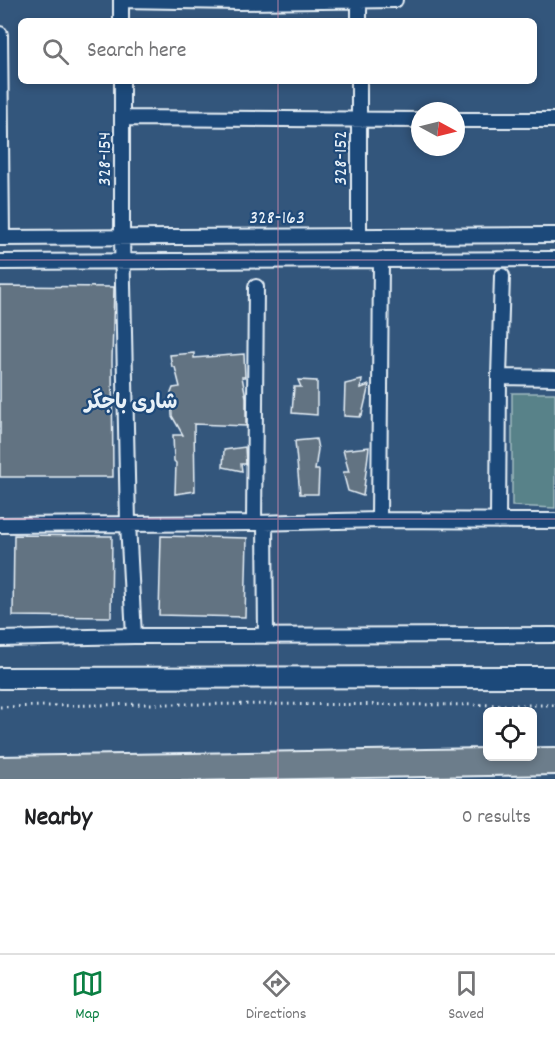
<!DOCTYPE html>
<meta charset="utf-8">
<style>
body{margin:0;font-family:Dekko,"Playpen Sans Arabic",sans-serif;background:#f6f6f6;color:#202124}
.controls{position:absolute;right:18px;bottom:18px;display:grid;overflow:hidden;border-radius:9px;box-shadow:0 3px 9px #0003}
.controls button{width:54px;height:54px;display:grid;place-items:center;padding:0;border:0;border-bottom:2px solid #e0e0e0;background:#fff;color:#202124;font:30px sans-serif}
.compass{position:absolute;left:411px;top:102px;width:54px;height:54px;border-radius:50%;background:#fff;box-shadow:0 3px 9px #0003;rotate:97deg}
.list{margin:0;padding:0;list-style:none}
h2{display:flex;justify-content:space-between;align-items:center;height:78px;margin:0;padding:0 24px;font-size:26px}
h2 small{font-size:20px;font-weight:400;color:#757577}
.icon{flex:none;width:33px;height:33px;fill:none;stroke:currentColor;stroke-width:2;stroke-linecap:round;stroke-linejoin:round}
.map{position:relative;flex:none;width:555px;height:779px;overflow:hidden}
.search{position:absolute;background:#fff;box-shadow:0 3px 9px #0003;left:18px;right:18px;top:18px;height:66px;display:flex;align-items:center;gap:15px;box-sizing:border-box;padding:0 21px;border-radius:9px;color:#757577;font-size:22px}
.sheet{height:174px;background:#fff}
nav{display:flex;justify-content:space-around;align-items:center;box-sizing:border-box;height:84px;border-top:2px solid #e0e0e0;background:#fff;font-size:16px;color:#757577}
nav a{display:grid;justify-items:center;gap:3px}
nav .on{color:#0b8043}
.map>svg:first-child{display:block}
.green{fill:#588289;stroke:#a0bac0;stroke-width:1.5}
.building{fill:#627382;stroke:#e8f1f8;stroke-width:1.5}
.lines{fill:none;stroke-linecap:round;stroke-linejoin:round}
.street-casing{stroke:#e8f1f8;stroke-width:18}
.secondary-casing{stroke:#e8f1f8;stroke-width:24}
.highway-casing{stroke:#e8f1f8;stroke-width:30}
.path{stroke:#e8f1f8;stroke-width:3;stroke-dasharray:1.5 4.5;stroke-linecap:butt}
.street{stroke:#1f4a7a;stroke-width:14}
.secondary{stroke:#1f4a7a;stroke-width:20}
.highway{stroke:#6c7d8b;stroke-width:26}
.grid{fill:none;stroke:#d78fb1;stroke-width:1.5;stroke-opacity:0.55}
.labels{text-anchor:middle;stroke-width:4.5;stroke-linejoin:round;paint-order:stroke}
.street-label{font-size:20px;fill:#e8f1f8;stroke:#1f4a7a}
.neighbourhood-label{font-size:21px;font-weight:bold;fill:#e8f1f8;stroke:#1f4a7a}
</style>
<div class="map">
<svg width="555" height="779" viewBox="0 0 555 779">
<rect width="100%" height="100%" fill="#33567c"/>
<filter id="ink" filterUnits="userSpaceOnUse"><feTurbulence type="fractalNoise" baseFrequency=".0167" numOctaves="2"/><feDisplacementMap in="SourceGraphic" scale="12" xChannelSelector="R" yChannelSelector="G"/><feConvolveMatrix kernelMatrix="1 2 1 2 8 2 1 2 1" color-interpolation-filters="sRGB"/></filter>
<g filter="url(#ink)">
<!-- green -->
<path class="green" d="M512,393H555V508L512,506Z"/>
<!-- building -->
<path class="building" d="M0,286L114,287L112,361L113,477H0Z
M194,353V358L244,354L245,377H242L246,397V426L194,424L195,491L175,494L176,463L174,461L173,435H183L172,416L171,393L173,388L180,387L175,367H172L170,355Z
M298,380L317,381V415L292,413L294,387H301Z
M362,380L361,388L369,385L362,415L361,414L360,417L344,416L345,384Z
M316,439L318,449L315,470H319L318,494H300L295,441Z
M245,447L246,464H241L242,471L223,467L224,450Z
M369,447L363,496L348,491L343,472H349L343,450Z
M14,535L112,536L111,617L13,616Z
M161,536L247,538L245,617L159,615Z"/>
<g class="lines">
<!-- street casing -->
<g class="street-casing">
<path id="street" d="M121,0L239,2L395,0
M121,0V21
M359,21V0
M0,34L2,238
M122,81V236L128,523L134,636
M123,118L420,120
M456,120H555
M359,236V81
M0,238L555,235
M0,262L555,259
M499,377L555,378
M379,520L381,259
M498,521L499,377L502,276
M254,523L256,287
M265,523L266,636
M0,525L254,523L379,520L555,521
M0,639L134,636L555,635"/>
</g>
<!-- secondary casing -->
<g class="secondary-casing">
<path id="secondary" d="M0,678L555,677"/>
</g>
<!-- highway casing -->
<g class="highway-casing">
<path id="highway" d="M0,770L555,761"/>
</g>
<!-- path -->
<path class="path" d="M0,707L144,704L555,705"/>
<!-- street -->
<use href="#street" class="street"/>
<!-- secondary -->
<use href="#secondary" class="secondary"/>
<!-- highway -->
<use href="#highway" class="highway"/>
</g>
</g>
<!-- grid -->
<path class="grid" d="M278,0V21M278,81V779M0,260H555M0,519H555"/>
<g class="labels">
<!-- street labels -->
<g class="street-label">
<text transform="translate(339 158) rotate(-90)" y="7">328-152</text>
<text transform="translate(103 159) rotate(-90)" y="7">328-154</text>
<text x="277" y="223">328-163</text>
</g>
<!-- neighbourhood labels -->
<g class="neighbourhood-label">
<text x="131" y="408">شاری باجگر</text>
</g>
</g>
</svg>
<div class="controls">
<button><svg class="icon" aria-label="locate" viewBox="0 0 24 24"><circle cx="12" cy="12" r="6"/><path d="M12 2v4M12 18v4M2 12h4M18 12h4"/></svg></button>
</div>
<svg class="compass" viewBox="-18 -18 36 36"><path d="M0-13l5 13h-10z" fill="#e53935"/><path d="M0 13l5-13h-10z" fill="#757577"/></svg>
<div class="search"><svg class="icon" aria-label="search" viewBox="0 0 24 24"><circle cx="10" cy="10" r="6"/><path d="M15 15l6 6"/></svg>Search here</div>
</div>
<section class="sheet">
<h2>Nearby<small>0 results</small></h2>
<ul class="list">
</ul>
</section>
<nav>
<a class="on"><svg class="icon" aria-label="map" viewBox="0 0 24 24"><path d="M3 6l6-2 6 2 6-2v14l-6 2-6-2-6 2zM9 4v14M15 6v14"/></svg>Map</a>
<a><svg class="icon" aria-label="directions" viewBox="0 0 24 24"><path d="M12 3l9 9-9 9-9-9zM9 14v-3h6M13 9l2 2-2 2"/></svg>Directions</a>
<a><svg class="icon" aria-label="saved" viewBox="0 0 24 24"><path d="M7 4h10v16l-5-4-5 4z"/></svg>Saved</a>
</nav>
